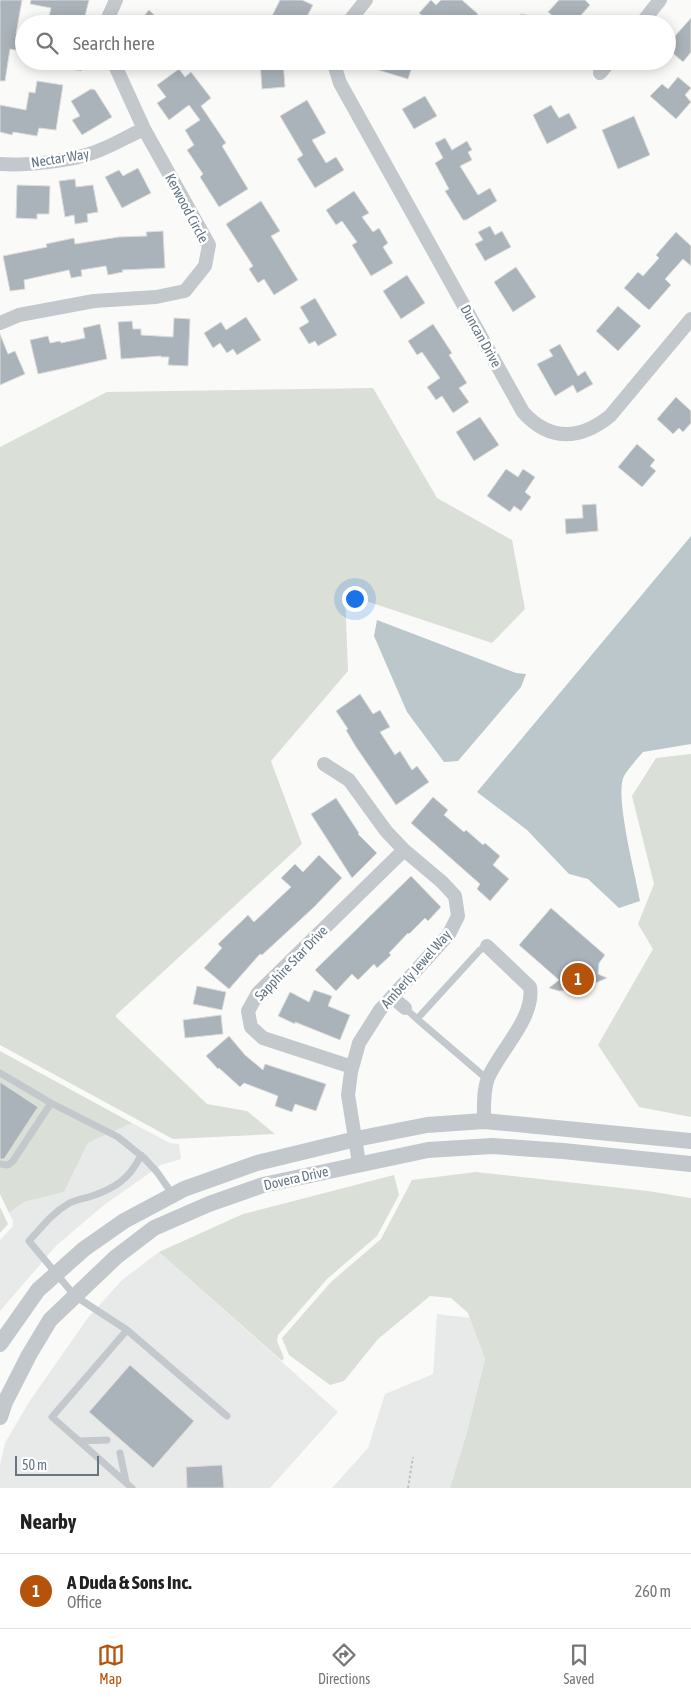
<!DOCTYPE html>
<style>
body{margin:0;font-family:"Asap Condensed",sans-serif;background:#f6f6f6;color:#222}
.scale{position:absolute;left:15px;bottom:12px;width:84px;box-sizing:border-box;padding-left:5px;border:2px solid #657683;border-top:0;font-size:14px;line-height:18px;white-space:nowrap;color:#657683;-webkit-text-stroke:4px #fff;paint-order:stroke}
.you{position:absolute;left:354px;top:598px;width:18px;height:18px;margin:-12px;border:4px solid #fff;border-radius:50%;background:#1a73e8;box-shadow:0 0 0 8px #1a73e833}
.badge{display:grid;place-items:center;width:32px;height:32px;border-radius:50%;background:#b45309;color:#fff;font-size:16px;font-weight:700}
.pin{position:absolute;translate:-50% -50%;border:2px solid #fff;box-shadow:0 1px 5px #0006}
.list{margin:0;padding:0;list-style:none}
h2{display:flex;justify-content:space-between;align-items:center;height:65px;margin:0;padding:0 20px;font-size:21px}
h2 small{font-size:16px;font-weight:400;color:#767676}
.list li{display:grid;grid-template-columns:32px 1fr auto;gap:15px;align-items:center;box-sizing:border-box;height:75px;padding:0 20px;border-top:1px solid #e0e0e0}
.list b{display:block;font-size:19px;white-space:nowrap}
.list p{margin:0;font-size:16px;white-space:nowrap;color:#767676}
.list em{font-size:16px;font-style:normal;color:#767676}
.icon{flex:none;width:28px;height:28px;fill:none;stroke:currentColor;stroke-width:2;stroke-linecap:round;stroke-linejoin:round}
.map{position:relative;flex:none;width:691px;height:1488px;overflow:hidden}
.search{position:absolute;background:#fff;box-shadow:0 2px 12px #0003;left:15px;right:15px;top:15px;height:55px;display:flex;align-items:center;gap:12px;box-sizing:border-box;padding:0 18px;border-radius:28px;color:#767676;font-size:19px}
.sheet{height:140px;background:#fff}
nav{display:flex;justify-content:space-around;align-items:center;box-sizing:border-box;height:70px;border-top:1px solid #e0e0e0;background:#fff;font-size:14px;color:#767676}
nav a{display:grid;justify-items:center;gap:2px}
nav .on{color:#b45309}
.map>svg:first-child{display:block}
.built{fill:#e8e9e9}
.green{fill:#dadfd7}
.water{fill:#bbc7cb}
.building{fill:#aab3b9;stroke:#dcdcda}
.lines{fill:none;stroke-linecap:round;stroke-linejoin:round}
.path{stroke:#bbbfc2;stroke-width:2;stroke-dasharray:2.5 2.5;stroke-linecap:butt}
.service{stroke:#c3c8cc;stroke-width:7}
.minor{stroke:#c3c8cc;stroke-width:14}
.tertiary{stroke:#c3c8cc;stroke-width:16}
.labels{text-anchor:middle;stroke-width:5;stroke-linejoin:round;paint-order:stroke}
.street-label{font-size:14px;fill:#657683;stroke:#fff}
</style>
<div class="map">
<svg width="691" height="1488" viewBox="0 0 691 1488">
<rect width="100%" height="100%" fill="#fafaf8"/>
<!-- built -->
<path class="built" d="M132,1123L170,1143L179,1144L181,1159L161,1165L104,1205L57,1245L0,1311V1240L13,1226V1221L9,1213L24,1202L64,1192L88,1143Z
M159,1252L338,1412L270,1488H0V1465L5,1443L29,1402L87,1319L122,1280Z
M437,1314L470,1318L485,1359L467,1432L450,1488H332L368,1448L385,1394L433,1374Z"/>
<!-- green -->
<path class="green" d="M373,388L437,498L512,540L525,609L492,643L345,594L348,671L271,761L302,844L115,1016L207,1104L247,1111L275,1134L173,1139L0,1045V447L107,392Z
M691,754V1117L639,1107L598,1045L653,949L638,924L654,884L632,796L656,758Z
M0,1051L132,1123L88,1143L64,1192L24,1202L9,1213L0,1194Z
M476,1172L648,1191L691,1198V1488H450L467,1432L485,1359L468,1313L451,1298L430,1296L378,1339L344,1381L330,1385L289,1355L282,1338L331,1282L381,1239L412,1180Z
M394,1175L399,1195L377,1236L327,1279L278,1335L277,1341L284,1358L282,1361L159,1252L243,1214Z
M0,1207L8,1224L0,1233Z"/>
<!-- water -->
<path class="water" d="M691,536V744L643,752C637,759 629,768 624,776C614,795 636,877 640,901L619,908L588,879L569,874L527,830L477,792Z
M377,620L516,673L526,674L521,687L458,761L444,762L407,712L374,636Z"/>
<!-- building -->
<path class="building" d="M0,0H22L16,34L24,35L21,51L10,49L5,81H0Z
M31,0H89L83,24L49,17L51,8L30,4Z
M280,0H302L313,5L303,24H268Z
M431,0L436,5L441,0H462L478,14L470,24H432L419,13Z
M559,0H585L590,5L574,23L568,17L562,24L548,12Z
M149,10L164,24H137Z
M521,14L547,19V24H520Z
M691,18V52L683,62L667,48V45Z
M53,61H83L81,71L53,65Z
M260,61H283L285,87L262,89Z
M377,61H414L408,79L375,69Z
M179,69L185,77L191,72L211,98L201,106L226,143L222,146L248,189L219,207L200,177L203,174L187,150L194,145L185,130L200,120L189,105L169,120L157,103L166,97L157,85Z
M678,77L691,88L685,95L691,102L676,119L650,96L662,84L668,89Z
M37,81L63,85L56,130L39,128L37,136L13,132L12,135L0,132V105L26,110L29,92L35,93Z
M91,89L95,90L112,117L82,135L72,120L80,116L71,101Z
M425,96L437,116L414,129L402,109Z
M307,100L326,133L312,140L326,163L336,157L344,170L315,188L297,159L303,155L280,116Z
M551,105L559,118L569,113L577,128L547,144L533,115Z
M634,116L650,155L618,169L602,130Z
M445,138L452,150L467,141L472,150L468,152L472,160L460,166L478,195L490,188L497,201L466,220H463L445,191L449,189L435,163L443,158L435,143Z
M138,168L151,193L122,208L105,177L119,170L123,176Z
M75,179L76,187L93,185L98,212L87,214L88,222L75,224L74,215L65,217L59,181Z
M17,185L50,186L49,214H37V219L16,218Z
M354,191L369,213L362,217L373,232L379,228L388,243L383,247L393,263L371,276L352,245L357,242L342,221L336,225L326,210Z
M261,201L280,231L271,236L298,280L274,295L264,279L258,283L249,269L253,266L226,224Z
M490,226L495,235L502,231L511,247L485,261L475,244L483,240L478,232Z
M163,231L165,268L122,270L123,272L108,275L106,266L81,270L82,276L71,278L69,270L24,280L25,289L10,291L3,256L47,247L46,244L74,238L75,244L119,237L147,236L146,232Z
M676,232L691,246V266L683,259L665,279L671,285L649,310L624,288L638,272L643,276L659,258L656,255Z
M516,267L536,297L513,312L494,282Z
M407,275L425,303L401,319L383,291Z
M315,298L337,335L318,346L315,341L309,344L299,328L309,322L300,307Z
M618,306L641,326L618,351L596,331Z
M246,317L261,340L237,355L233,349L227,353L220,343L213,348L204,333L221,322L226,330Z
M174,318L190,319L188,366L168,365L169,357H161V356L121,359L118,322L132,321L133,329H141V335L173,337Z
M100,324L107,359L38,374L30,340L48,336L50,343L60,341L61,343L85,338L83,328Z
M433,324L452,353L449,355L467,383L459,388L469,402L453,413L442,396L436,400L427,387L440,378L422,352L417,355L408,341Z
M0,334L8,354L15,351L25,374L0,385Z
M560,344L578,376L585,371L593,384L577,393L573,385L555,396L537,364L553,356L549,350Z
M676,397L691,411V423L683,432L679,428L673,434L657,419Z
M480,417L499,445L474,461L456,432Z
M637,444L655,460L650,466L656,471L642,487L618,467Z
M506,469L518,477L523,469L535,477L525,492L531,497L521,511L514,506L510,512L487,496Z
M596,504L598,531L566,534L565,519L583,518L582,505Z
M360,694L373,714L380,710L390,727L380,732L395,755L400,751L412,770L417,766L429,782L396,805L356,747L346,730L348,729L336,711Z
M433,797L448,810L444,815L464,832L466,830L483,845L485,843L500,856L493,865L509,879L490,901L477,889L480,884L411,823Z
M336,798L359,833L358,834L377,853L352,878L311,814Z
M319,855L342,878L313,908L262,955L260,954L229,989L204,968L222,948L218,944L248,915L254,922L291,887L281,878L295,864L303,872Z
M411,876L441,907L428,921L425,918L409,934L408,933L389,953L391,955L377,968L374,964L358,980L352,974L336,991L315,970Z
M551,908L605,955L599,963L598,974L607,978L586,987L588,993L574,994L573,990L559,991L549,988L559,980L519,945Z
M197,986L226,992L222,1010L193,1004Z
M314,990L332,996L328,1006L350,1015L340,1040L295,1022V1024L278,1016L290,992L309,1002Z
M221,1015L223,1034L185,1038L183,1020Z
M229,1036L245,1055L263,1070L265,1064L326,1084L316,1111L295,1104L292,1112L275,1106L278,1096L244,1083L240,1087L219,1068L218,1069L206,1056Z
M0,1082L38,1107L4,1159H0Z
M130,1365L194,1421L153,1468L89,1412Z
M222,1465L224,1488H187L186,1467Z"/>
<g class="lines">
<!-- path -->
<path class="path" d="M408,1488L413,1457"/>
<!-- service -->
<path class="service" d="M405,1008L417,1019L480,950L487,946
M417,1019L487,1079
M0,1073L51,1103L118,1137L144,1158L157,1172L173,1195
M141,1155C130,1179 114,1189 89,1197C82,1199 74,1200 68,1204C52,1213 41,1228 29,1241L75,1296L127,1330L227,1416
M0,1164L8,1165L13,1161L51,1103
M127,1330L52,1417L132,1488
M79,1441L107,1440
M120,1453L126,1482"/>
<!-- minor -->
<path class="minor" d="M108,24V18L116,0
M347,24L366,0
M641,24L660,0
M333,61L340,83L523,412C550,442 580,440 610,416L691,319
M600,73L610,61
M0,164C25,166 72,161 95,152C112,146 128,136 144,129
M0,323L19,315L94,301L156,297L185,291L205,266L209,245L144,129L113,61
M324,764L349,780L386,831L404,850L442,882L455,896L458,916L449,934L380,1010L359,1043L351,1072L348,1095L359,1163
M392,997L405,1008
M352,1067L263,1038L251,1027L248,1011L258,993L404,850
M484,1121C484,1107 483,1091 488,1078C500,1050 535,1018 530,987L487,946"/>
<!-- tertiary -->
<path class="tertiary" d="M0,1344L38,1290L84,1249L124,1221L184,1189L257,1163L356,1139L427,1125L484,1121L691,1141
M0,1417L5,1402L29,1355L50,1320L116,1257L154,1228L209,1204L263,1185L428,1150L492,1146L563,1151L691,1164"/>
</g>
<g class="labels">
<!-- street labels -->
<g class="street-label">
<text transform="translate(60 158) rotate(-9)" y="5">Nectar Way</text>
<text transform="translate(187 208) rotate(62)" y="5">Kerwood Circle</text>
<text transform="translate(481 336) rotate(61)" y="5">Duncan Drive</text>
<text transform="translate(291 963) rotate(-46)" y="5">Sapphire Star Drive</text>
<text transform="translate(416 969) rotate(-49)" y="5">Amberly Jewel Way</text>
<text transform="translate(296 1178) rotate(-13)" y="5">Dovera Drive</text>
</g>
</g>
</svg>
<div class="scale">50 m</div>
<div class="you"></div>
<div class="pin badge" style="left:578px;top:979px">1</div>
<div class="search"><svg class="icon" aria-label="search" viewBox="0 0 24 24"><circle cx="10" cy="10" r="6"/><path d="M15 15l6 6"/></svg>Search here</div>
</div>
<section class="sheet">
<h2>Nearby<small></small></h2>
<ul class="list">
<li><span class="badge">1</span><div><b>A Duda &amp; Sons Inc.</b><p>Office</p></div><em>260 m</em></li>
</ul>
</section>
<nav>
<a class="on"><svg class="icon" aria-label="map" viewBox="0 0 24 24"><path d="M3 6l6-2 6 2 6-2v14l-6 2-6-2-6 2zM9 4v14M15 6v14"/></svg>Map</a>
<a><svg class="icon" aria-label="directions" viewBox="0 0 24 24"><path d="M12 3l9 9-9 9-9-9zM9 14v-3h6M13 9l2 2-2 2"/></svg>Directions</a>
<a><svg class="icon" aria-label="saved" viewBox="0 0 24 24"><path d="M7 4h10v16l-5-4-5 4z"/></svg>Saved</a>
</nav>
